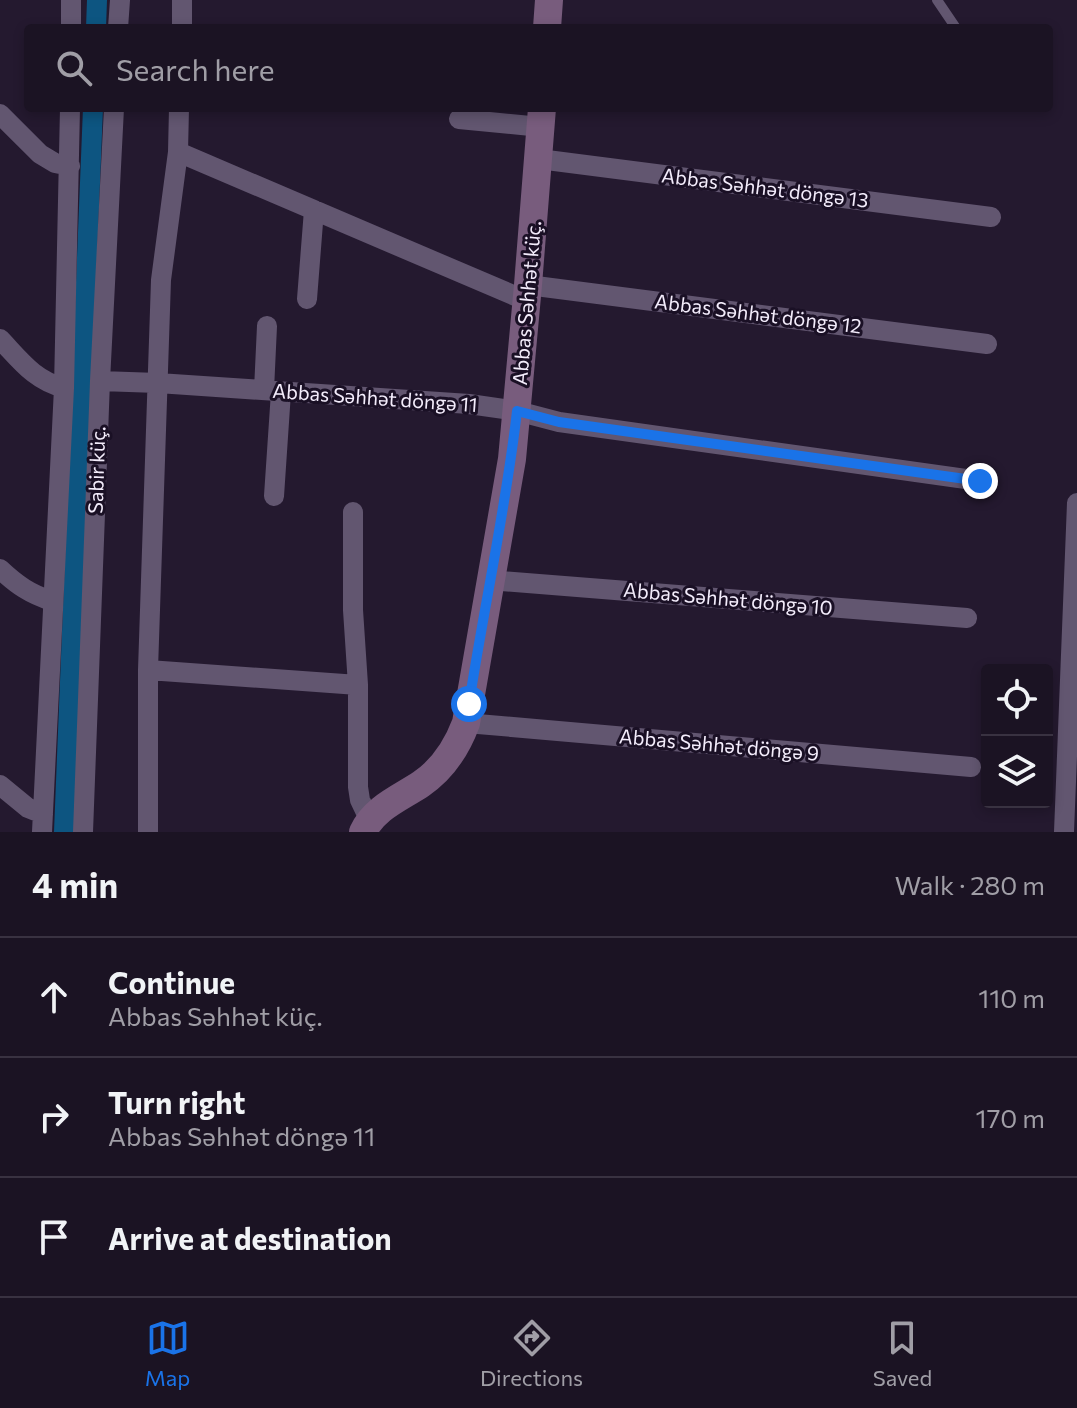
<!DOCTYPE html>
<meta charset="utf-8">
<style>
body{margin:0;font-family:Commissioner,sans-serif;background:#282030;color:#f1f3f6}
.controls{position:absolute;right:24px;bottom:24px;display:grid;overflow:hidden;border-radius:8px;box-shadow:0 4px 12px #0003}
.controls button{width:72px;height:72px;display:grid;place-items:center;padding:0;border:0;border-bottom:2px solid #393241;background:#1b1323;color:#f1f3f6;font:40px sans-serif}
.stop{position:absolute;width:24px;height:24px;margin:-18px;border:6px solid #1a73e8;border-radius:50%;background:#fff}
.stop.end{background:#1a73e8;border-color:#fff;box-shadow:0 2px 8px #0008}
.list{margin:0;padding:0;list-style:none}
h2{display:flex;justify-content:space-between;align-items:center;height:104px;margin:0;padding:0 32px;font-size:34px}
h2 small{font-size:26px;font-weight:400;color:#a09ea6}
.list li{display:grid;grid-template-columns:52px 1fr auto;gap:24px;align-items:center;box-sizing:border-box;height:120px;padding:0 32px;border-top:2px solid #393241}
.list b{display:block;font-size:30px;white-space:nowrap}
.list p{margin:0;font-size:26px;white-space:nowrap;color:#a09ea6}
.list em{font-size:26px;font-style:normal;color:#a09ea6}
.icon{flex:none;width:44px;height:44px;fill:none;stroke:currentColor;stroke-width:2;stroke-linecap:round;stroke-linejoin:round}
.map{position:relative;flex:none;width:1077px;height:832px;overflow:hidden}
.search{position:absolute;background:#1b1323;box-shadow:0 4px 12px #0003;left:24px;right:24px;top:24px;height:88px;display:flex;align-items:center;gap:20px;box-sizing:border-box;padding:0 28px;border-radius:8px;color:#a09ea6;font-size:30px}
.sheet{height:464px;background:#1b1323}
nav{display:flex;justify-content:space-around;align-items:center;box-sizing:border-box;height:112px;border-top:2px solid #393241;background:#1b1323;font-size:22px;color:#a09ea6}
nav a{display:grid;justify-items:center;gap:4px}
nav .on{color:#1a73e8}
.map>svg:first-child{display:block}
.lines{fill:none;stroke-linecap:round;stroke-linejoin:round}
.canal{stroke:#0d5581;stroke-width:20}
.lane{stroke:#625670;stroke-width:10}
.street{stroke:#625670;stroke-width:20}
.secondary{stroke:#785c7d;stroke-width:28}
.route{stroke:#1a73e8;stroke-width:10}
.labels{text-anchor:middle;stroke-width:6;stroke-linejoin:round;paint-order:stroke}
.street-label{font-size:20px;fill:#f3ecfb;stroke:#1a1025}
</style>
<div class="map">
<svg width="1077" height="832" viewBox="0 0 1077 832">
<rect width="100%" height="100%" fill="#24192f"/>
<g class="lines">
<!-- canal -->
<path class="canal" d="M96,28L97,0
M64,832L93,108"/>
<!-- lane -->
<path class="lane" d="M937,0L956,28"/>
<!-- street -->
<path class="street" d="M71,28V0
M118,28L120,0
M182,28V0
M0,114L40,154L55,163L70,166
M459,119L541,127
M178,152L527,301
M539,159L991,217
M528,285L987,344
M307,299L314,210
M0,339C21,361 34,380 64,388
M100,381L158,383L469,404L517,411L559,422L980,481
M264,390L267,326
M274,496L281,392
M353,512V610L358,685V787L360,800L369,819
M0,569C17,585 30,594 52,601
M489,580L967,618
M148,670L358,685
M466,723L971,767
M0,785L28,808L43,814
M42,832L64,388L70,108
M83,832L100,381L114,108
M148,832V670L161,280L178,152L179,108
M1064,832L1077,503"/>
<!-- secondary -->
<path class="secondary" d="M547,28L549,0
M363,832C374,808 400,798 421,784C443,769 457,747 466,723L512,459L528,285L542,108"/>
</g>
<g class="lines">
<!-- route -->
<path class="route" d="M469,704C484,606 506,509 517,411L559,422L980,481"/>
</g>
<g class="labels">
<!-- street labels -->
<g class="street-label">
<text transform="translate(765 188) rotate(7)" y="7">Abbas Səhhət döngə 13</text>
<text transform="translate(527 303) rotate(-85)" y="7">Abbas Səhhət küç.</text>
<text transform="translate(758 314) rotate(7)" y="7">Abbas Səhhət döngə 12</text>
<text transform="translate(375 398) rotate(4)" y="7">Abbas Səhhət döngə 11</text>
<text transform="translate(97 470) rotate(-88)" y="7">Sabir küç.</text>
<text transform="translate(728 599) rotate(5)" y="7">Abbas Səhhət döngə 10</text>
<text transform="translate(719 745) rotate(5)" y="7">Abbas Səhhət döngə 9</text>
</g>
</g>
</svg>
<div class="controls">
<button><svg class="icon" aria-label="locate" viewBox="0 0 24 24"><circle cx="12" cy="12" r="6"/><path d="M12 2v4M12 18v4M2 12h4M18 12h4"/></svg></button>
<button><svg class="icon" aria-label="layers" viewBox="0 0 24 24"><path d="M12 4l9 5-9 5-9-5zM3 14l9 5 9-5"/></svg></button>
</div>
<div class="stop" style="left:469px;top:704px"></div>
<div class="stop end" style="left:980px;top:481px"></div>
<div class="search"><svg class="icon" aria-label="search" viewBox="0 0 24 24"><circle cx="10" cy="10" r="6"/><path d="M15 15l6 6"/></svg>Search here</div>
</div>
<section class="sheet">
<h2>4 min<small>Walk · 280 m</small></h2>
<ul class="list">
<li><svg class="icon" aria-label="ahead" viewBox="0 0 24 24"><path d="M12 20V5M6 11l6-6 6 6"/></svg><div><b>Continue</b><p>Abbas Səhhət küç.</p></div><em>110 m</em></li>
<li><svg class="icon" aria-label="right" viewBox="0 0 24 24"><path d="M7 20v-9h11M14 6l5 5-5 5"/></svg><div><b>Turn right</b><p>Abbas Səhhət döngə 11</p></div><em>170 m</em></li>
<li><svg class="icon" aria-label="arrive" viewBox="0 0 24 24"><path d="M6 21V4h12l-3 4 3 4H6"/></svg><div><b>Arrive at destination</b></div></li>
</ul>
</section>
<nav>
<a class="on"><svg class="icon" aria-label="map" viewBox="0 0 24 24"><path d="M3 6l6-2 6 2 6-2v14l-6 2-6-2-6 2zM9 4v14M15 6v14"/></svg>Map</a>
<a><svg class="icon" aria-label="directions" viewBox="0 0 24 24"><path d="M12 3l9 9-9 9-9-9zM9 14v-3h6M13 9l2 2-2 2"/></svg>Directions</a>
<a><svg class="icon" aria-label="saved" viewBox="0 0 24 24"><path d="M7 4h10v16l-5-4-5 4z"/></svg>Saved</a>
</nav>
